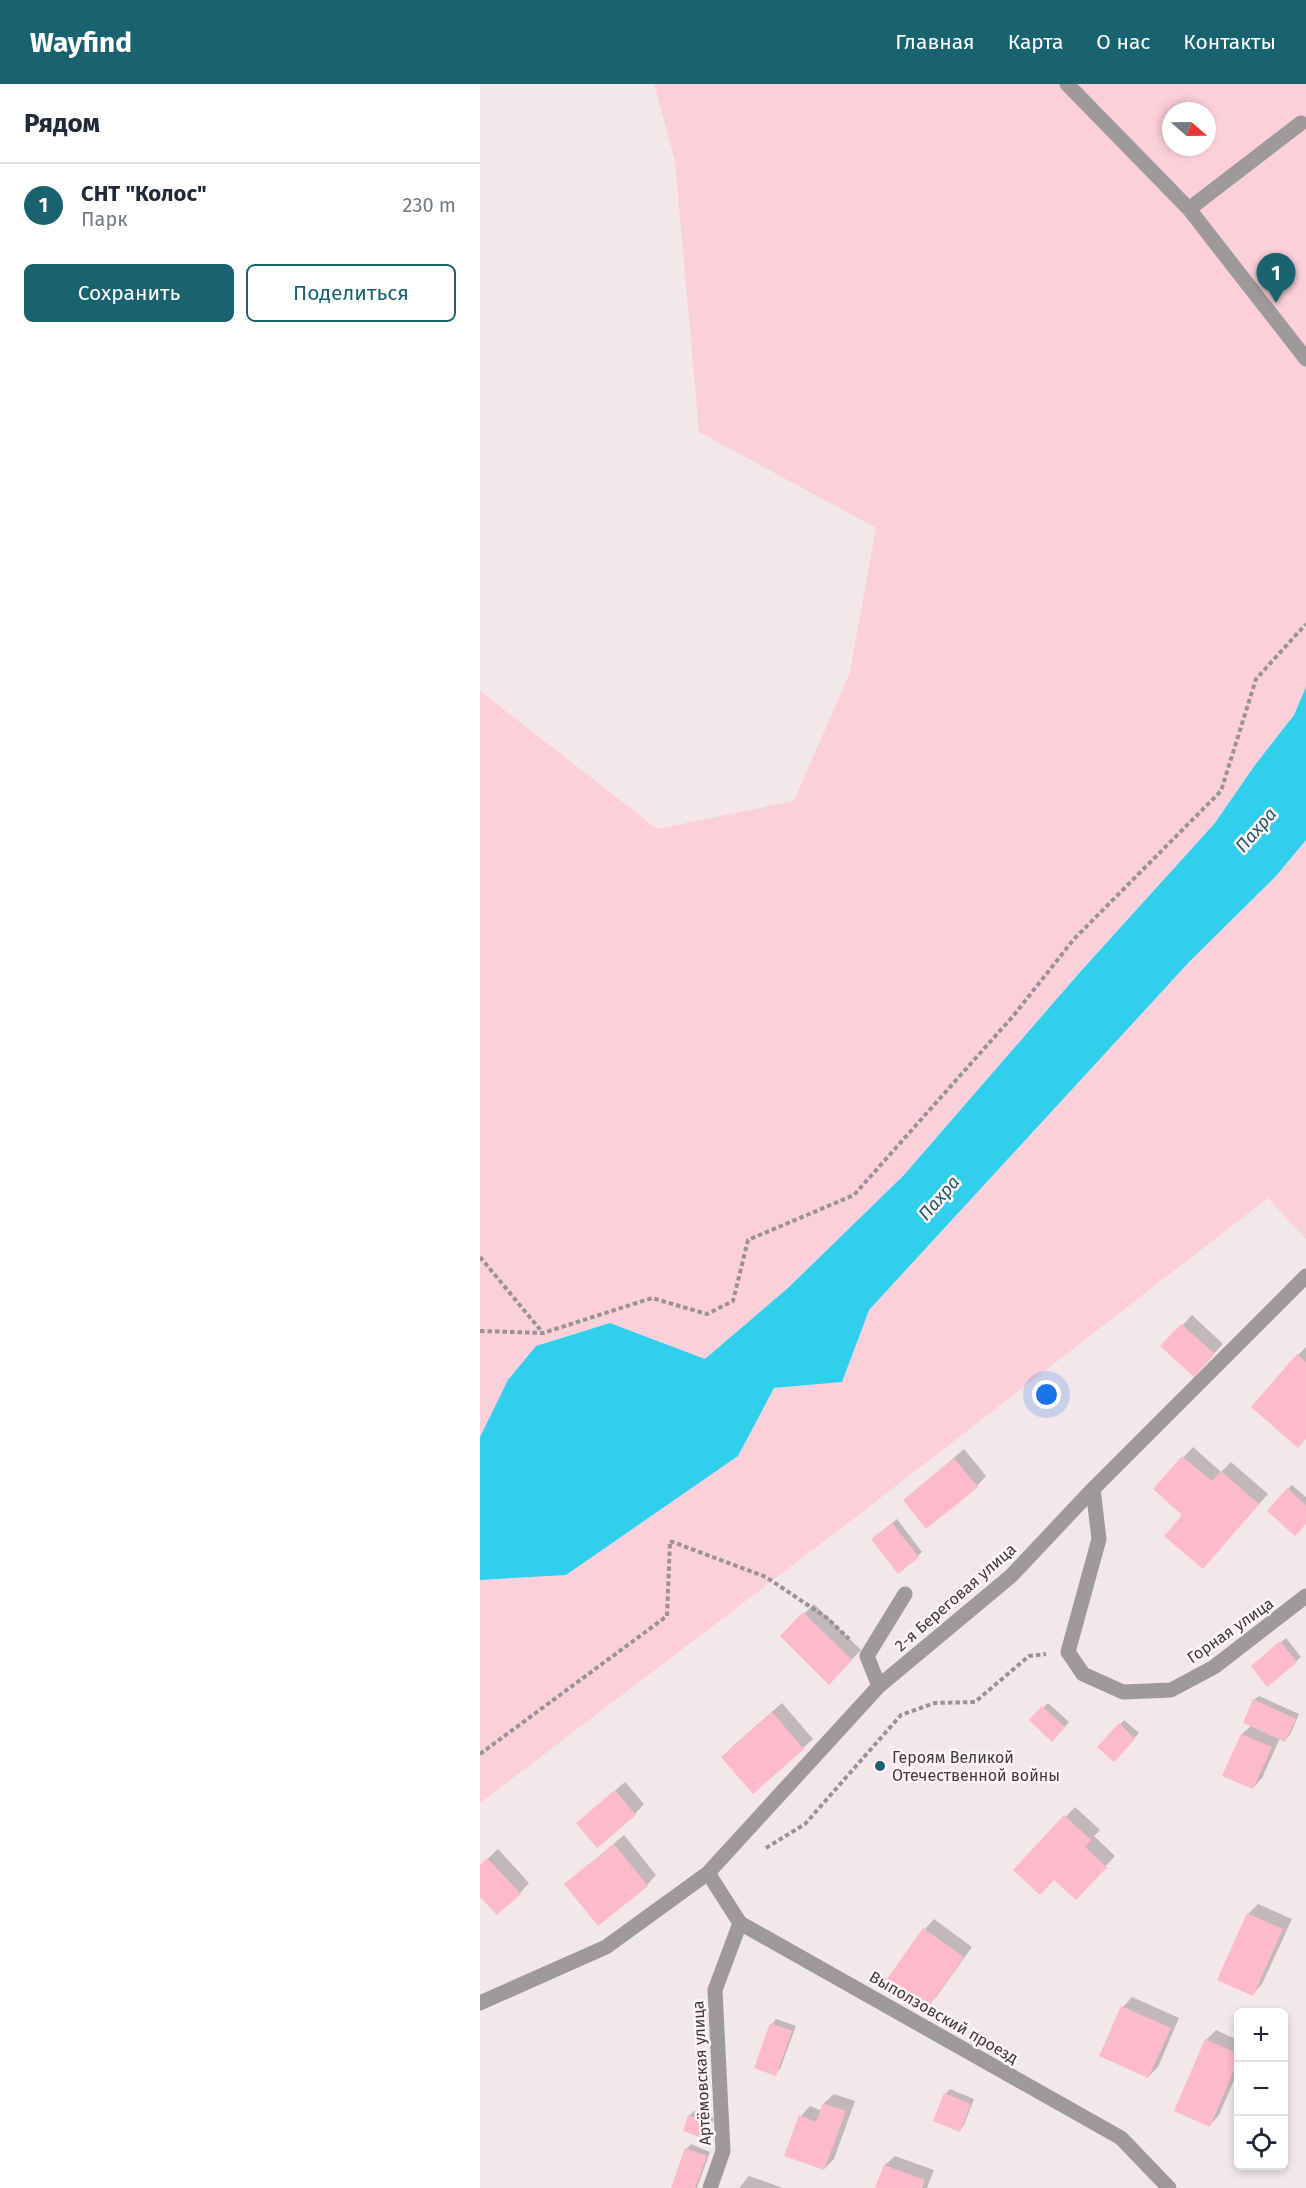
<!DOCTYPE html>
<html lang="ru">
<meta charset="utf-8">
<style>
body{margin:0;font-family:"Fira Sans",sans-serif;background:#f2f2f3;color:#1f2937}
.controls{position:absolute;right:18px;bottom:18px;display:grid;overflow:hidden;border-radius:9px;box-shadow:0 3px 9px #0003}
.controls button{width:54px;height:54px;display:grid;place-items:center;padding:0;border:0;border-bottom:2px solid #e0e1e3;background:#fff;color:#1f2937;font:30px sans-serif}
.compass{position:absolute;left:682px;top:18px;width:54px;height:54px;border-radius:50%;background:#fff;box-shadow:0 3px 9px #0003;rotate:110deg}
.you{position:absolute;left:567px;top:1311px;width:21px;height:21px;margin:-15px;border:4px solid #fff;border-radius:50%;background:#1a73e8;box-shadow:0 0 0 9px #1a73e833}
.badge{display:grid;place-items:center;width:39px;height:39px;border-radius:50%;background:#196270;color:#fff;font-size:20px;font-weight:700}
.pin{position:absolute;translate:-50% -50px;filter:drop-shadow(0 2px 3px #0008)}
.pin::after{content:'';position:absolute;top:32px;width:21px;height:18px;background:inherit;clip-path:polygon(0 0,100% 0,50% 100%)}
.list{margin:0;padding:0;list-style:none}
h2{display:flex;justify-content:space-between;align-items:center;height:78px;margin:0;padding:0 24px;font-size:26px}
h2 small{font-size:20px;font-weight:400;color:#747a83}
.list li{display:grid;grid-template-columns:39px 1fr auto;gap:18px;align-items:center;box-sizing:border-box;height:84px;padding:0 24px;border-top:2px solid #e0e1e3}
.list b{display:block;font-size:22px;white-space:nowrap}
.list p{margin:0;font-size:20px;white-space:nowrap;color:#747a83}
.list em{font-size:20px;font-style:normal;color:#747a83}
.actions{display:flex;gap:12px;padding:18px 24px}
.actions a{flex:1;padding:14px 0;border:2px solid #196270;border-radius:9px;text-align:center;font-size:21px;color:#196270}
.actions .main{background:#196270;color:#fff}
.icon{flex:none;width:33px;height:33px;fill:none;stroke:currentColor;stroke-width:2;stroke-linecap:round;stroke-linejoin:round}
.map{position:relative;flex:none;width:826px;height:2104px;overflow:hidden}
header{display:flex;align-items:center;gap:36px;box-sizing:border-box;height:84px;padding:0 30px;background:#196270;color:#fff}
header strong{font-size:28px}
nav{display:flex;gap:33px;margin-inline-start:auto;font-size:21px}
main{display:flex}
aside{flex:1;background:#fff}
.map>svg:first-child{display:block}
.green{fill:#fbd0db;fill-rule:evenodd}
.water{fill:#30d0ed}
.shadow{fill:#0003}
.building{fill:#fcbacb}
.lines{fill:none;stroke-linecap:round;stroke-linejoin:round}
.path{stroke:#9a9294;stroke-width:4;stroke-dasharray:4.5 3;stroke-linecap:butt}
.minor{stroke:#9e999a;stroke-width:15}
.poi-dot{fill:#196270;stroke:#fff5f7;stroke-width:2}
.labels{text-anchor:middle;stroke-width:5;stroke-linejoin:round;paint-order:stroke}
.street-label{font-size:16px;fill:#3f3b3c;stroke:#fff5f7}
.poi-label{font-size:16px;fill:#3f3b3c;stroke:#fff5f7;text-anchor:start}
.water-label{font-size:18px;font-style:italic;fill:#1b5865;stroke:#fff5f7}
</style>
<header>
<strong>Wayfind</strong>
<nav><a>Главная</a><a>Карта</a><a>О нас</a><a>Контакты</a></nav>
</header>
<main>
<aside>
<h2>Рядом<small></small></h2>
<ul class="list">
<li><span class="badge">1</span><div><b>СНТ &quot;Колос&quot;</b><p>Парк</p></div><em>230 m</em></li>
</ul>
<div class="actions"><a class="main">Сохранить</a><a>Поделиться</a></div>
</aside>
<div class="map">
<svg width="826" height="2104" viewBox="0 0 826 2104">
<rect width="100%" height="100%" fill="#f3e7ea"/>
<!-- green -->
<path class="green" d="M174,0H826V603L814,631L775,681L735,739L601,887L424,1091L308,1204L225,1275L130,1239L56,1262L0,1353V607L177,745L314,717L370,588L396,444L219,348L195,77ZM691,27H727V63H691Z
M826,756V1155L788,1114L368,1439L0,1719V1496L86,1491L258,1372L294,1304L362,1298L389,1226L710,877L796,792Z"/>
<!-- water -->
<path class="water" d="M826,603V756L796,792L710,877L389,1226L362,1298L294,1304L258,1372L86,1491L0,1496V1353L28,1296L56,1262L130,1239L225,1275L308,1204L424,1091L601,887L735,739L775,681L814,631Z"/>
<!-- shadow -->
<path class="shadow" d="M712,1231L743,1260L714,1291L683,1262Z
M826,1263V1354L818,1271Z
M713,1363L741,1388L751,1378L788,1410L732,1473L704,1431L675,1405Z
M484,1365L506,1392L497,1402L425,1416Z
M812,1401L826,1413V1439L808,1405Z
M417,1435L442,1468L438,1472L397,1451Z
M334,1520L381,1566L349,1599L302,1552Z
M806,1554L821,1573L788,1601L777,1578Z
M779,1612L819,1630L810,1651L805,1656L800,1654L782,1694L773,1704L744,1691L762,1650L772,1641L774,1616Z
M302,1619L333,1655L323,1664L252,1663Z
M568,1619L589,1638L572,1656L551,1636Z
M644,1636L659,1649L634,1676L619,1663Z
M145,1698L164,1720L155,1730H108Z
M595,1723L620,1746L614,1752L635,1772L605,1805L575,1795L535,1786Z
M144,1751L176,1791L167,1801L86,1800Z
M18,1765L49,1799L40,1809L0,1810V1782Z
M778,1820L812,1835L782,1900L773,1910L768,1830Z
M454,1835L492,1863L457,1912L447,1922L445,1845Z
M652,1913L699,1934L678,1983L668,1993L643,1923Z
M296,1935L316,1942L300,1985L295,1990L276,1983L292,1940Z
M736,1946L758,1956V1987L739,2031L730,2041L726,1956Z
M470,2005L494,2015L484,2041L480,2046L465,2010Z
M354,2010L375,2017L354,2075L344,2085L321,2032L330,2022L342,2027L344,2019Z
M214,2027L234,2034L229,2049L224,2053L209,2032Z
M211,2060L230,2068L217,2104H194L206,2065Z
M415,2072L454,2086L447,2104H397L405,2081Z
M269,2092L303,2104H259Z"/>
<!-- building -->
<path class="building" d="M701,1240L735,1270L714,1293L680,1262Z
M817,1270L826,1278V1355L818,1364L771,1323Z
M702,1372L732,1397L741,1387L779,1420L723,1485L684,1452L702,1431L673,1405Z
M474,1374L498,1403L446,1445L423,1416Z
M807,1404L826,1421V1440L815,1452L787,1427Z
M412,1439L439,1473L418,1490L391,1455Z
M323,1528L372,1576L349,1601L300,1552Z
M800,1557L817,1578L787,1603L771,1582Z
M773,1615L816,1635L805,1658L763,1639Z
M562,1622L585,1643L572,1658L549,1636Z
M292,1628L324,1665L273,1710L241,1673Z
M639,1639L655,1655L634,1678L617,1663Z
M761,1650L792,1663L773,1705L742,1692Z
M135,1706L156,1731L117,1764L96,1739Z
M584,1731L611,1756L605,1763L627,1783L596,1816L574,1796L560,1811L533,1786Z
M134,1760L168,1802L118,1842L84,1800Z
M7,1774L41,1810L17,1831L0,1813V1781Z
M767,1829L803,1845L773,1912L737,1896Z
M443,1844L484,1873L448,1924L407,1895Z
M641,1922L691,1944L668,1994L619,1972Z
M290,1939L312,1947L296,1992L274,1984Z
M725,1955L758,1970V1976L730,2043L694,2027Z
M464,2009L491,2020L480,2048L453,2037Z
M343,2019L366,2027L344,2086L304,2072L319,2031L336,2038Z
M208,2031L230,2039L225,2055L203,2047Z
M205,2064L227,2072L215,2104H191Z
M404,2081L445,2096L442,2104H395Z"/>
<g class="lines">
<!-- path -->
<path class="path" d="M0,1173L63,1249
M0,1247L63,1249L172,1214L227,1230L253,1217L268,1156L374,1111L534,931L594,855L741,707L776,595L826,540
M0,1670L187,1532L190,1457L286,1493L347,1534L369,1555
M286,1764L325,1740L421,1631L455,1619L495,1618L549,1572L566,1570"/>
<!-- minor -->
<path class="minor" d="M587,0L709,125L826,275
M709,125L821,39
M613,1405L619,1455L588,1568L603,1590L643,1608L691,1606L734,1583L826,1512
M399,1602L387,1572L425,1510
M228,1789L260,1839L641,2054L689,2104
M0,1919L126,1863L228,1789L399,1602L531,1492L613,1405L826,1192
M230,2104L243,2067L235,1906L260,1839"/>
</g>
<!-- markers -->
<circle class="poi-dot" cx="400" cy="1682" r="6"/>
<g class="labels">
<!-- street labels -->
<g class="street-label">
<text transform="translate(475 1513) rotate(-41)" y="6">2-я Береговая улица</text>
<text transform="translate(750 1546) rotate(-35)" y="6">Горная улица</text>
<text transform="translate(464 1933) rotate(30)" y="6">Выползовский проезд</text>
<text transform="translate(221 1989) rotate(-93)" y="6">Артёмовская улица</text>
</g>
<!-- poi labels -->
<g class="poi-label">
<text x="412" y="1679">Героям Великой<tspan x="412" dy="18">Отечественной войны</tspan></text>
</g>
<!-- water labels -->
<g class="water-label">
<text transform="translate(776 746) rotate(-49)" y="6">Пахра</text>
<text transform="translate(459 1114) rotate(-49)" y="6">Пахра</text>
</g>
</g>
</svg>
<div class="controls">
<button>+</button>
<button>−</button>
<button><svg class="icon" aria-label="locate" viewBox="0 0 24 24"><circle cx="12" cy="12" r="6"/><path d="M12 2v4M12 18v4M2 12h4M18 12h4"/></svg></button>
</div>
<svg class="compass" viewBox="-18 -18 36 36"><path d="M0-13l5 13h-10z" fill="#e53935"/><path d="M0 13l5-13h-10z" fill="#747a83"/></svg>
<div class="you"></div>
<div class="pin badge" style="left:796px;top:219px">1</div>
</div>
</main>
